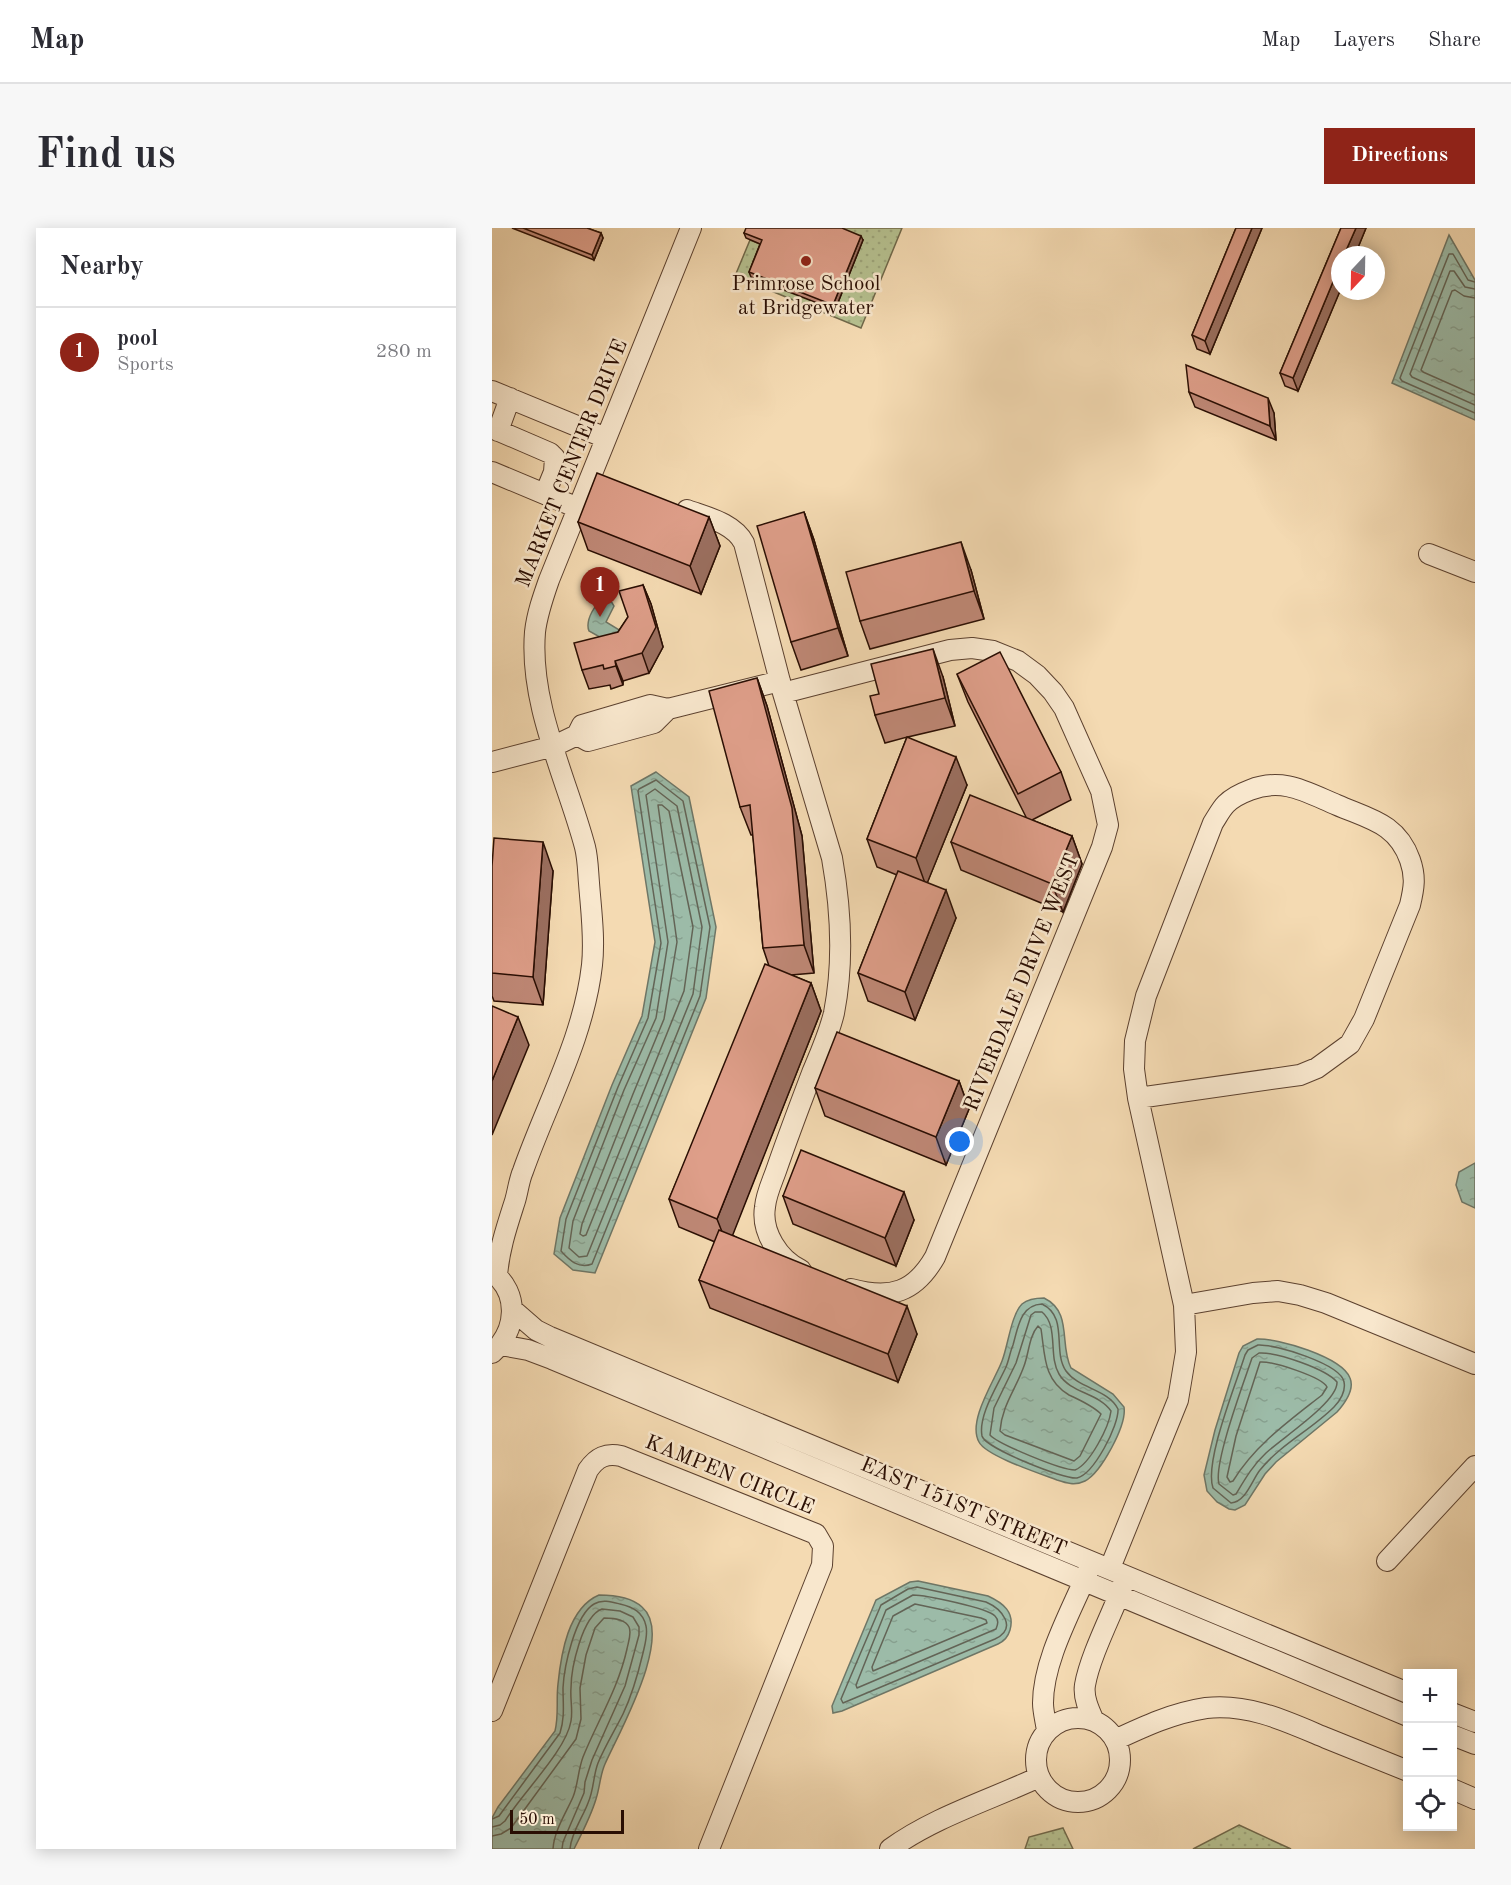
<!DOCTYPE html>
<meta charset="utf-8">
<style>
body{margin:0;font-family:"Old Standard TT",serif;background:#f7f7f7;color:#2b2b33}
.controls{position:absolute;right:18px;bottom:18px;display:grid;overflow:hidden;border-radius:0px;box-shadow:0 3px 15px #0003}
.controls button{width:54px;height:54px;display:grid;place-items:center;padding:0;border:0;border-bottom:2px solid #e1e1e2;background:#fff;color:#2b2b33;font:30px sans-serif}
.compass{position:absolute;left:839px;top:18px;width:54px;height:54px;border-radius:50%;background:#fff;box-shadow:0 3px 15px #0003;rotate:202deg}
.scale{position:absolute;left:18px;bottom:15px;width:114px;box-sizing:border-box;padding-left:6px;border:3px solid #2a0e03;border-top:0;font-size:16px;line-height:21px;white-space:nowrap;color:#2a0e03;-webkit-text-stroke:4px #f8e7cd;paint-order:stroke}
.you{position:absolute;left:468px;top:914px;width:21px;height:21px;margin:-15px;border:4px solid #fff;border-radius:50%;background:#1a73e8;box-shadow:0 0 0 9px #1a73e833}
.badge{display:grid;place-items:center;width:39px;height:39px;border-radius:50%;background:#8f2418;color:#fff;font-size:20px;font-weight:700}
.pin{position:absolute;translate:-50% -50px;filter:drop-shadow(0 2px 3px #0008)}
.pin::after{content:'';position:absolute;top:32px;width:21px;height:18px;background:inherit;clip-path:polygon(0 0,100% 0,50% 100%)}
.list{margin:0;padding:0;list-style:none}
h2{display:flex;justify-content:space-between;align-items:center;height:78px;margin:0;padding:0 24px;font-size:26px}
h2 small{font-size:20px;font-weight:400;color:#7c7c81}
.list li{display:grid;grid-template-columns:39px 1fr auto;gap:18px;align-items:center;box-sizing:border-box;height:90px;padding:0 24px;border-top:2px solid #e1e1e2}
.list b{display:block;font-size:22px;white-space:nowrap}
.list p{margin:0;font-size:20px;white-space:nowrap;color:#7c7c81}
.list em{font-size:20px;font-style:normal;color:#7c7c81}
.icon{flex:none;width:33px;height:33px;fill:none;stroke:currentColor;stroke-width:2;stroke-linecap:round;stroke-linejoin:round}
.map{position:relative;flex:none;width:983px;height:1621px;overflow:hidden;border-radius:0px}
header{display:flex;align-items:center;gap:36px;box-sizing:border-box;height:84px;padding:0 30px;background:#fff;border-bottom:2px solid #e1e1e2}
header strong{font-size:28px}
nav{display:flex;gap:33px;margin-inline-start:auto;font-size:21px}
.intro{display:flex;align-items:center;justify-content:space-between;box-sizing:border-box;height:144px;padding:0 36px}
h1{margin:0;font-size:42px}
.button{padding:15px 27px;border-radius:0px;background:#8f2418;color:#fff;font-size:21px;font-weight:700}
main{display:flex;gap:36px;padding:0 36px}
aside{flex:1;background:#fff;border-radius:0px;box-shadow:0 3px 15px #0003}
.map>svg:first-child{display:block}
.grass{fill:url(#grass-dots);stroke:#70684a;stroke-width:1.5}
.water{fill:url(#water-ripples);stroke:#6e7666;stroke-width:1.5}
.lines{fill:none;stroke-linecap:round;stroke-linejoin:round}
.shore{stroke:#636456;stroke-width:1.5}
.minor-casing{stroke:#5c412f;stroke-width:22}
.minor{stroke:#f8e7cd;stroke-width:20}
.wall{fill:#bf8876;stroke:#2a0e03;stroke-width:1.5}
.shaded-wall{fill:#9b6f60;stroke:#2a0e03;stroke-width:1.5}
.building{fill:#de9e89;stroke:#2a0e03;stroke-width:1.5}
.poi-dot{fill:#8f2418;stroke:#f8e7cd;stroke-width:2}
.labels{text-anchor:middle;stroke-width:5;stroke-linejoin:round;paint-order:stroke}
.poi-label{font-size:21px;fill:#2a0e03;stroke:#f8e7cd}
.street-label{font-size:21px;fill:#2a0e03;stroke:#f8e7cd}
</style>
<header>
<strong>Map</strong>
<nav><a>Map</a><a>Layers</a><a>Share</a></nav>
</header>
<div class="intro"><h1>Find us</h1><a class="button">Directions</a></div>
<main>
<aside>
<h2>Nearby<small></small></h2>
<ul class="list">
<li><span class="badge">1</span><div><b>pool</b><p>Sports</p></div><em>280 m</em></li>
</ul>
</aside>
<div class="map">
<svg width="983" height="1621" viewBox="0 0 983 1621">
<defs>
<pattern id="grass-dots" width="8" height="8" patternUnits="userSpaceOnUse" patternTransform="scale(1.5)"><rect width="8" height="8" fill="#b6c190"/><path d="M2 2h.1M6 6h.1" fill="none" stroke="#9da57b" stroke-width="1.8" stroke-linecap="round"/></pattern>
<pattern id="water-ripples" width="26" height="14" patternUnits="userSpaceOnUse" patternTransform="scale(1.5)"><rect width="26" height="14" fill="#9cbba8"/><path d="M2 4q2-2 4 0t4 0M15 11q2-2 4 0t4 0" fill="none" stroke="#87a08f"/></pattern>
</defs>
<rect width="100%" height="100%" fill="#f4dab2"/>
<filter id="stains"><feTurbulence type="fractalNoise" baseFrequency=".00333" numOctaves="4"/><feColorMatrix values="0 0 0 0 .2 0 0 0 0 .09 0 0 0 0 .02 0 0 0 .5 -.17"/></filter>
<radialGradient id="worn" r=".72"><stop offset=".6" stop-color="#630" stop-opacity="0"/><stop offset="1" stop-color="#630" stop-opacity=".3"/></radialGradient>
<!-- grass -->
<path class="grass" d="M340,0H410L369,100L243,48L258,12L271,17Z
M747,1597L799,1621H701Z
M571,1600L581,1621H533L537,1609Z"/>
<!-- water -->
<path class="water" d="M957,7L983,52V192L900,155Z
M114,371L119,373L122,378L114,394L129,403L122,417L97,403C93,393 103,373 114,371Z
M164,544L197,569L224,699L214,770L103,1045L81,1042L62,1026L68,990L120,857L150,788L163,714L139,558Z
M983,935V980L970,974L964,957L967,944Z
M552,1070C581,1084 567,1117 579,1140L621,1166L632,1179C635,1197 609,1245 593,1253C583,1258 574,1255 565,1252C549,1246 494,1228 487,1214C475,1193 503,1152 510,1133C516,1118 519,1087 530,1076C536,1071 544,1070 552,1070Z
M765,1111C786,1110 850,1129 858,1150C863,1162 853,1175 845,1184L784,1234L773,1246L753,1277L743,1282L737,1281L725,1274L715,1263L712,1247L723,1202L747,1125L751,1118Z
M426,1353L496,1368C511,1375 523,1384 518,1402C516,1409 513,1413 506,1416L350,1483L341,1485L340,1478L384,1372L418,1354Z
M107,1367C121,1367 139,1369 150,1379C183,1407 127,1504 113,1536C108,1547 108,1559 104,1571C99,1588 90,1605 82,1621H0V1590L6,1579L63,1503C67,1487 64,1472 66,1456C69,1426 76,1380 107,1367Z"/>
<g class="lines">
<!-- shore -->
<path class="shore" d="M983,54L976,52L961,26H957L908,150L910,153L983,185
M983,61L973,59L962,43H958L918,146L920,149L983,177
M983,70L972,68L963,62L960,63L929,142L931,144L983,167
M164,552L191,573L218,699L208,768L100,1036C87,1041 78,1033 69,1023L74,991L126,859L156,790L169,715L146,563L147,561Z
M163,561L185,578L210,699L201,766L95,1028L87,1029L77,1020L81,993L132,862L164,790L176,714L154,567Z
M166,577H170L177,583L201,699L192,763L94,1007L91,1008L88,1006L90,996L141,866L172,791L185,714Z
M550,1076C577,1089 560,1123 574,1143C587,1161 616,1161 626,1181C627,1197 602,1246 585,1250C573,1252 493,1220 490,1208C486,1187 506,1157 514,1139C517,1132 518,1124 521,1117C526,1100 528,1077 550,1076Z
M543,1084H550C567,1098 556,1128 567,1146C578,1165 607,1165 619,1183C617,1199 598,1236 583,1242C569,1242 506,1216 498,1207L502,1180L524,1135L539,1087Z
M546,1098L549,1101C553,1126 551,1152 577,1167C588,1172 601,1178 609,1186L588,1228L582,1233L513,1207L508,1203C510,1177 524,1161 532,1138C537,1125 537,1108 546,1098Z
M766,1117C783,1116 849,1136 852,1154C854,1163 848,1173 842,1179C819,1202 789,1216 768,1242C760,1252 754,1274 739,1275L721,1260C712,1234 744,1156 753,1127L756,1122Z
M767,1125C785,1124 834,1141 845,1154C846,1174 790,1210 774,1225C761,1237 753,1251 744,1266L741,1267L727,1256C721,1236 752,1154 760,1130Z
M768,1134C781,1133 830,1149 835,1159L830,1167C797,1193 763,1217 741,1253L738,1254L735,1249L744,1208Z
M425,1359L494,1374C510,1381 526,1400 503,1411L351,1475L349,1471L389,1377L416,1361Z
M421,1367C433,1367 496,1380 503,1388C507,1392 506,1396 504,1401L365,1460L364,1457L394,1382Z
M423,1376L489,1390L494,1392L495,1395L381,1443L380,1439L401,1388Z
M0,1591L7,1588L68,1505C73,1489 71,1476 71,1460C72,1439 83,1387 102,1376C110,1371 120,1374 128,1376C141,1379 151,1384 154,1398C156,1407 153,1416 151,1425C146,1446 140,1467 131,1486C123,1502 113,1518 106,1535C101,1548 102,1562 96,1575C91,1589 79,1605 78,1621
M0,1599L8,1597L13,1593C30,1565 74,1523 79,1493C81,1482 78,1471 79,1460C79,1441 90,1388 110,1381L128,1383L141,1389L147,1399V1407L133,1458L100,1532L93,1554L92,1565L71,1614L70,1621
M0,1608L9,1606L19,1600L84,1511L89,1491L88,1460L94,1427L103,1400L112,1390C119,1390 133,1391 137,1399C140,1405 136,1415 135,1421C126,1461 106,1492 91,1529C86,1542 86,1557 81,1569C74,1585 62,1603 61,1621"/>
<!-- minor casing -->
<g class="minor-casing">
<path id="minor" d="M0,163L114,210
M0,200L58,225L63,230L62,244L53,266
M6,203L18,170
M0,244L86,280
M195,282C214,289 242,295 252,315L291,465L340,630C349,681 352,734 342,785C337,806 328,826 320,845C308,877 296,908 285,940C281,952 274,966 273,979C269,1004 287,1032 309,1042
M937,326L983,344
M291,465L458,422L480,420L501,423L526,433L545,447L561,464L572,480L609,563L616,597L610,619L443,1029C423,1064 399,1072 359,1061
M85,507L96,513L162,495L176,481
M0,534L62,518L85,507L90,497L158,477L176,481L288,453
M0,1044C28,1065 25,1103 0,1125
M5,1048C7,1021 15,998 23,973C26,963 27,952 31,943C55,875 92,809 100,737C103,710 99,682 97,655C96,644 96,631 93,619C75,551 37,477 43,404C45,386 51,369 57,352L199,0
M692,1077L761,1065L786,1063L808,1067L834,1075L983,1136
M21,1082L44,1102L58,1109L916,1465
M9,1117L36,1122L60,1131L916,1488
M895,1333L983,1238
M618,1340L686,1172L694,1124L692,1077L646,870L642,841L643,813L654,768L721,595C725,589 729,581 734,576C740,570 750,565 758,562C791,549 814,564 845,577C877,591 905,595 918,632C924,649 922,660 918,677L872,791L858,816L825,840L808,847L646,870
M0,1483L96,1242C105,1229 114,1225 129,1228L324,1306L331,1318L330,1337L217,1621
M960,1485L983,1494
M544 1532a42 42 0 1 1 84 0a42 42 0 1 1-84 0Z
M602,1493C597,1482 591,1469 593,1457C598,1428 620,1386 631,1357
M555,1503C554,1494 551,1484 551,1475C551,1432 580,1382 596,1343
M960,1507L983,1516
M623,1512C653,1498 681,1485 714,1480C757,1475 796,1494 834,1510C861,1521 888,1532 916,1543
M960,1561L983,1571
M398,1621C442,1589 498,1572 547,1549"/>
</g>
<!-- minor -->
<use href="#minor" class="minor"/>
</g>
<!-- wall -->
<path class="wall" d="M20,0H95L109,5L111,10L102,32Z
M744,0H770L718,126L705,121L700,107Z
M849,0H874L806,163L793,158L788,145Z
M252,5L371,12L343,82L259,49L257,44L268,16L254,10Z
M697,164L782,185L784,212L703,179Z
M312,284L322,312L356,428L309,442L299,414Z
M217,289L228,318L209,366L96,322L86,294Z
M479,342L492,391L378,421L368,393Z
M151,357L159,376L171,419L157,445L131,453V457L119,461L118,457L97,461L90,442L126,404L136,389Z
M465,446L569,544L579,572L540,592L580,608L590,636L571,684L469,642L459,614L534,589L476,474Z
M451,449L463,498L416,509L475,557L435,655L464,690L423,792L376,773L366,745L405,647L385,639L375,611L415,509L393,515L383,487Z
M265,450L275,478L310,608L322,745L299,747L319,755L329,783L240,1007L425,1106L406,1154L218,1080L207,1052L223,1014L187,999L177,971L277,738L271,720L261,607H259L248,579Z
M0,638L61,643L51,777L2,773L0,768Z
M467,853L477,881L454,937L333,888L323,860Z
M291,968L422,992L404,1038L301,996Z"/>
<!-- shaded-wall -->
<path class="shaded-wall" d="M760,0H770L718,126L713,113Z
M864,0H874L863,27H852Z
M109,5L111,10L102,32L100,27Z
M369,8L371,12L343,82L341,77Z
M848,37V63L806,163L801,150Z
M776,170L782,185L784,212L778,198Z
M312,284L322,312L356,428L346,400Z
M217,289L228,318L209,366L198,338Z
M469,314L479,342L492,391L482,363Z
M151,357L159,376L171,419L157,445L150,425Z
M441,421L451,449L463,498L453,470Z
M123,433L131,453V457L124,438Z
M265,450L275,478L310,608L322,745L312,717Z
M464,529L475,557L434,658L424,630Z
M580,608L590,636L571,684L560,656Z
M51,614L61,643L51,777L41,749Z
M454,662L464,690L423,792L413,764Z
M319,755L329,783L236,1019L225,991Z
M26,789L37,817L0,907V853Z
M467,853L477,881L454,937L444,909Z
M412,964L422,992L404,1038L393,1010Z
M415,1078L425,1106L406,1154L396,1126Z"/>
<!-- building -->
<path class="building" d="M31,0H95L109,5L100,27Z
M254,0H350L369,8L341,77L257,44L270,12L252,5Z
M744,0H760L713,113L700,107Z
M849,0H864L852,27H848V37L801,150L788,145Z
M694,137L776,170L778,198L697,164Z
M105,245L217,289L198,338L86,294Z
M312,284L346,400L299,414L265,298Z
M469,314L482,363L368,393L354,344Z
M151,357L164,399L150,425L123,433L124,438L112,441L111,437L90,442L82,415L126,404L136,389L127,363Z
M441,421L453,470L383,487L378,468L387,466L379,436Z
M508,424L569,544L526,566L465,446Z
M265,450L300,580L312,717L271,720L258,577L248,579L217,463Z
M415,509L464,529L424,630L375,611Z
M478,567L580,608L560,656L459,614Z
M2,610L51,614L41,749L0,745V638Z
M406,643L454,662L413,764L366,745Z
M273,736L319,755L225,991L177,971Z
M0,778L26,789L0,853Z
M345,804L467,853L444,909L323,860Z
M309,922L412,964L393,1010L291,968Z
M227,1002L415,1078L396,1126L207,1052Z"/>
<!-- markers -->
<circle class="poi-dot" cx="314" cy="33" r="6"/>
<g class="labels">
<!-- poi labels -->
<g class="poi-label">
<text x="314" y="62">Primrose School<tspan x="314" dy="24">at Bridgewater</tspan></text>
</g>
<!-- street labels -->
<g class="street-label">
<text transform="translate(79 235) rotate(-68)" y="7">MARKET CENTER DRIVE</text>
<text transform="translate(529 754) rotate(-68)" y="7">RIVERDALE DRIVE WEST</text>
<text transform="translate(238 1246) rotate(22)" y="7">KAMPEN CIRCLE</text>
<text transform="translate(472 1278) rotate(23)" y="7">EAST 151ST STREET</text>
</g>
</g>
<rect width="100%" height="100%" filter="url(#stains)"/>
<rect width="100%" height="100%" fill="url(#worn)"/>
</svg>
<div class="controls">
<button>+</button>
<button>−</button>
<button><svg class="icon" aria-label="locate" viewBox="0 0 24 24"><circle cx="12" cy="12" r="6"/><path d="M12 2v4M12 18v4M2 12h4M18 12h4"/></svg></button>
</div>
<svg class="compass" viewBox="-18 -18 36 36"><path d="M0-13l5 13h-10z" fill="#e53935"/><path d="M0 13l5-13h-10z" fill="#7c7c81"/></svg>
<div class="scale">50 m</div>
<div class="you"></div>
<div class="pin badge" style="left:108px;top:389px">1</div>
</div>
</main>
